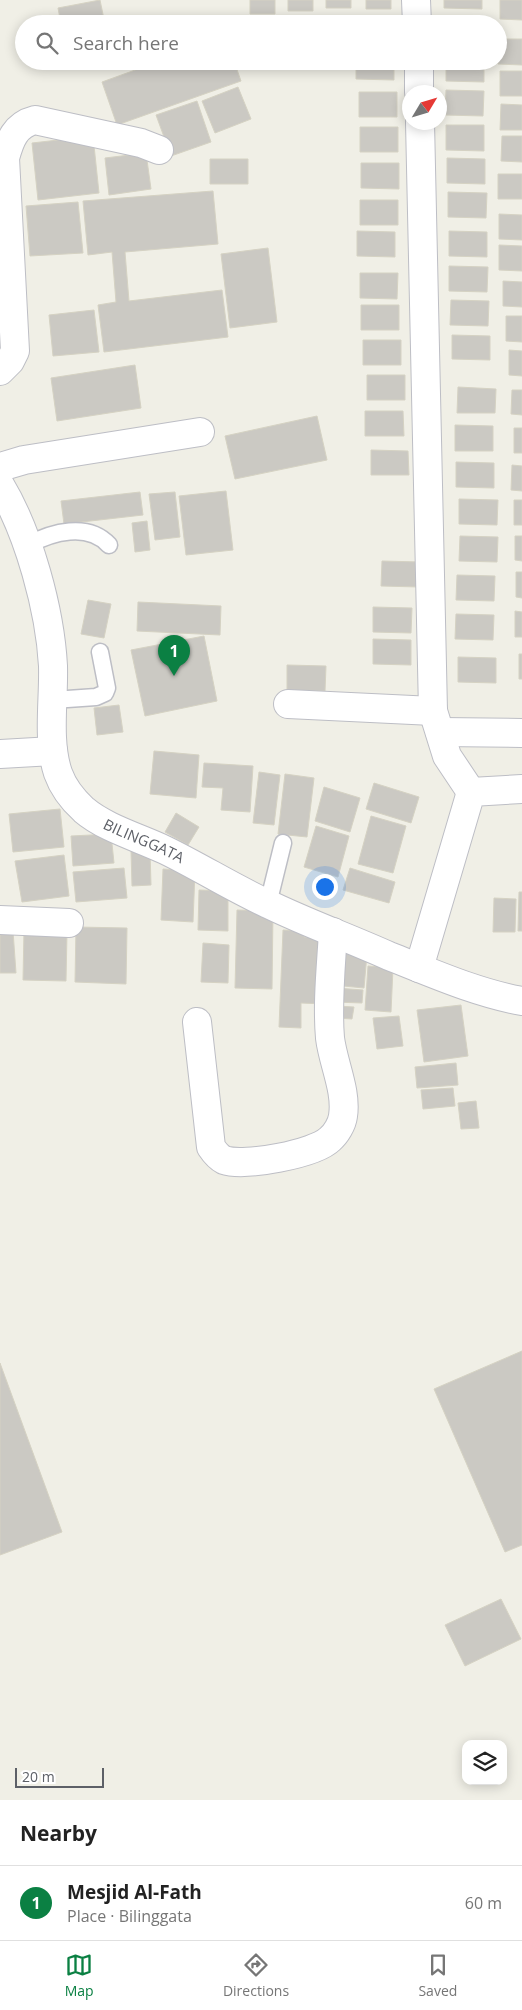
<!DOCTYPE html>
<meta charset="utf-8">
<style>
body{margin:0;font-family:"Open Sans",sans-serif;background:#f6f6f6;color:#222}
.controls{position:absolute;right:15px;bottom:15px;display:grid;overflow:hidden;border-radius:10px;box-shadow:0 2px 12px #0003}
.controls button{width:45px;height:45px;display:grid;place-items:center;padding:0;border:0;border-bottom:1px solid #e0e0e0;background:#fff;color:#222;font:25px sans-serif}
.compass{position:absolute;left:402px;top:85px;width:45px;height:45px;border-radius:50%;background:#fff;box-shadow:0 2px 12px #0003;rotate:52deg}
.scale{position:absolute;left:15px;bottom:12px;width:89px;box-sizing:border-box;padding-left:5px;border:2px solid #5d6067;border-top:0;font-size:14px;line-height:18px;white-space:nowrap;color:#5d6067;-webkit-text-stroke:4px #fff;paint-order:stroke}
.you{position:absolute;left:324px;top:886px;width:18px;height:18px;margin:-12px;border:4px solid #fff;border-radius:50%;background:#1a73e8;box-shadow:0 0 0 8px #1a73e833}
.badge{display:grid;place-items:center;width:32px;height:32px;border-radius:50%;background:#0b8043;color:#fff;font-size:16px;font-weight:700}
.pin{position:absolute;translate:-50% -41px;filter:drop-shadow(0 1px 2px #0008)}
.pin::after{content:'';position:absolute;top:26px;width:18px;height:15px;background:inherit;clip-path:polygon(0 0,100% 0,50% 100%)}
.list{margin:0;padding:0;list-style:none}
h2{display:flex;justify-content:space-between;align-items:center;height:65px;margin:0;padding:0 20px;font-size:21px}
h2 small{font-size:16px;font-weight:400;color:#767676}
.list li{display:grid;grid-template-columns:32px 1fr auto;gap:15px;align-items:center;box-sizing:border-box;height:75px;padding:0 20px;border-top:1px solid #e0e0e0}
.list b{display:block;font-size:19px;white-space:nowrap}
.list p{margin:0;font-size:16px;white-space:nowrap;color:#767676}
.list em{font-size:16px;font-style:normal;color:#767676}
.icon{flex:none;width:28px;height:28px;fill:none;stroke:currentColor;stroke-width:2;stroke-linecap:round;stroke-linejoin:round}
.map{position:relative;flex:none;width:522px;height:1800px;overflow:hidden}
.search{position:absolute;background:#fff;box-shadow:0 2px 12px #0003;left:15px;right:15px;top:15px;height:55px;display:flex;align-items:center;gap:12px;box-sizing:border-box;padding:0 18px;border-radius:28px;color:#767676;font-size:19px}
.sheet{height:140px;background:#fff}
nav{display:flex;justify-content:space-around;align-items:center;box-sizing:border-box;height:70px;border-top:1px solid #e0e0e0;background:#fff;font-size:14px;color:#767676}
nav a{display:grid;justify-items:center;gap:2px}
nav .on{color:#0b8043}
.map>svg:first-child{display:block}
.building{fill:#cbc9c3;stroke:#d5d2c3}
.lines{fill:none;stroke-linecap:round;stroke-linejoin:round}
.lane-casing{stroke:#bdbec5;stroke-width:19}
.street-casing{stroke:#bdbec5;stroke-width:30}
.lane{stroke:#fff;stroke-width:16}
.street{stroke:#fff;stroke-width:28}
.labels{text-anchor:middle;stroke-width:4;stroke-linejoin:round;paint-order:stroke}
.street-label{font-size:15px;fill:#5d6067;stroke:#fff}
</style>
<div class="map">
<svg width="522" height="1800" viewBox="0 0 522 1800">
<rect width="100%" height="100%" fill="#f0efe6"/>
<!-- building -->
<path class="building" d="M100,0L105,24H61L58,8Z
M250,0H275V14H250Z
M288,0H313V11H288Z
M326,0H351V8H326Z
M366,0H391V9H366Z
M444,0H482V9L444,8Z
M500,0H522V20L500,19Z
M445,18L483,19V24H445Z
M354,19H392V24H354Z
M498,39H522V65L498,64Z
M160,61H234L241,81L117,125L102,82Z
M356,61H394V80L356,79Z
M446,61H484V82L446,81Z
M500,71H522V96H500Z
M238,87L251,119L215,133L202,101Z
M446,90L484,91L483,116L445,115Z
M359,92H397V117H359Z
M197,101L211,142L171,156L156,115Z
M501,104L522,105V130H500Z
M446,125H484V151L446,150Z
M360,127H398V152H360Z
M93,136L99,193L38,200L32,143Z
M502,136H522V162L501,161Z
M146,153L151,189L109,195L105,158Z
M447,158L485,159V184L447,183Z
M210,159H248V184H210Z
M361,163H399V189L361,188Z
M498,174H522V199H498Z
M213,191L218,244L125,252L129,301L222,290L228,337L104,352L98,305L116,302L112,252L88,255L83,201Z
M448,192L487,193L486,218L448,217Z
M360,200H398V225H360Z
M78,202L83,253L30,256L26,206Z
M499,214L522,215V240L499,239Z
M357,231L395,232V257L357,256Z
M449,231L487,232V257L449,256Z
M499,245L522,246V271L499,270Z
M268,248L277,322L230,328L221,254Z
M449,266L488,267L487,292L449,291Z
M360,273H398L397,299L360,298Z
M503,281L522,282V307L503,306Z
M451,300L489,301L488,326L450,325Z
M361,305H399V330H361Z
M94,310L99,352L53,356L49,315Z
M506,316H522V342L506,341Z
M452,335L490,336V360L452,359Z
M363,340H401V365H363Z
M509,350L522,351V376L509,375Z
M135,365L141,408L57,421L51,378Z
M367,375H405V400H367Z
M458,387L496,389L495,413H457Z
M512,390H522V415L511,414Z
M365,411H403L404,436H365Z
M317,416L327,460L235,479L225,436Z
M455,425L493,426V451H455Z
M514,428H522V453H514Z
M371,450L408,451L409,475H371Z
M456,462L494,463V488L456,487Z
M512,465L522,466V491L511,490Z
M226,491L233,550L186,555L179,496Z
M140,492L143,515L64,524L61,501Z
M175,492L180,537L155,540L149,494Z
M459,499L498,500L497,525L459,524Z
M514,500H522V525H514Z
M147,521L150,550L135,552L132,523Z
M460,536L498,537L497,562L459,561Z
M515,536H522V561L515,560Z
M382,561L420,562L419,587L381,586Z
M516,572H522V598L516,597Z
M457,575L495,576L494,601L456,600Z
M88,600L111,604L104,638L81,634Z
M138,602L221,606L220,635L137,631Z
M373,607L412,608L411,633L373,632Z
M515,611L522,612V637H515Z
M456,614L494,615L493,640L455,639Z
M204,636L217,701L145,716L131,650Z
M373,639L411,640V665L373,664Z
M519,654H522V679H519Z
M458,657L496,658V683L458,682Z
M287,665L326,666L325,691L287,690Z
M119,705L123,732L97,735L94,708Z
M154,751L199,755L196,798L150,794Z
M204,763L253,766L250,812L221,810L223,788L202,787Z
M259,772L280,775L274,825L253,823Z
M285,774L314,778L307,837L278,834Z
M374,783L419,797L411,823L366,809Z
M324,787L360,798L350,832L315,821Z
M60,809L64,847L13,852L9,814Z
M176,813L199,827L188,845L165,832Z
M371,816L406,826L393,873L358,864Z
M316,826L349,836L338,877L304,867Z
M111,834L114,863L73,866L71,836Z
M131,851H150L151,885L132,886Z
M64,855L69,896L22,902L15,861Z
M124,868L127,898L76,902L73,872Z
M350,868L395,882L389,903L343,890Z
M163,869L195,871L193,922L161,920Z
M199,890L228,891V931L198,930Z
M519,892H522V931H518Z
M494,898L516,899L515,932H493Z
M237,910L273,911L272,989L235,988Z
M76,927L127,928L126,984L75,982Z
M24,930L67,932L66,981L23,980Z
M283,930L304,931V937L327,939L325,1004L301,1003V1028L279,1027Z
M0,931H13L16,973H0Z
M203,943L229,945L228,983L201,982Z
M336,952L367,954L364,988L333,985Z
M368,966L393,968L391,1012L365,1010Z
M336,988L363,990L362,1003L335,1002Z
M461,1005L468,1056L424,1062L417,1010Z
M337,1006L354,1007L352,1019L336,1018Z
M399,1016L403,1046L377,1049L373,1018Z
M456,1063L458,1085L417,1088L415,1067Z
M453,1088L455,1106L423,1109L421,1090Z
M476,1101L479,1128L461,1129L458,1103Z
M522,1351V1545L505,1552L434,1389Z
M0,1363L62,1532L0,1555Z
M501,1599L521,1639L465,1666L445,1625Z"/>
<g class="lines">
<!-- lane casing -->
<g class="lane-casing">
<path id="lane" d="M28,545C52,532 88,522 109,545
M53,700L96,697L105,693L107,688L100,652
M268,904L283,843"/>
</g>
<!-- street casing -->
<g class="street-casing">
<g id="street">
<path d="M416,0L417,24"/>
<path d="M419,61V92"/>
<path d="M420,122L433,711L447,756L471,792"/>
<path d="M0,371L10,361L15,351L5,158C10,140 15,125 35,120L141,143L159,150"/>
<path d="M0,467L24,460L200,432"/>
<path id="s1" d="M0,485C29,533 50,610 53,666C54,701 47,740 58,773C63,787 73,800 84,810C105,828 140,838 165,850C200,867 233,888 268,904C307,923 349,938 389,956C432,973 477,993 522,1001"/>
<path d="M288,704L433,711"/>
<path d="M440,732L522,733"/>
<path d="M0,754L53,751"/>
<path d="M0,920L69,923"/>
<path d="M419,968L471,792L522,789"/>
<path d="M197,1022L211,1147C215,1153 218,1157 224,1160C244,1167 315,1154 330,1139C336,1134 342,1124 343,1116C347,1091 333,1063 330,1038C327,1003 331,967 333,932"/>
</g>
</g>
<!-- lane -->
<use href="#lane" class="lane"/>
<!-- street -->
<use href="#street" class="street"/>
</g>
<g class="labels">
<!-- street labels -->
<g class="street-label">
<text dy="5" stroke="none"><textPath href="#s1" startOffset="411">BILINGGATA</textPath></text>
</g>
</g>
</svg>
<div class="controls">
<button><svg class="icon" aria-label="layers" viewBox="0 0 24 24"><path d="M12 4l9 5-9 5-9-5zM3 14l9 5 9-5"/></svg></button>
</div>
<svg class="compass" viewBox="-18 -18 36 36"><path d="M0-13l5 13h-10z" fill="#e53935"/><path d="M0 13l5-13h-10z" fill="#767676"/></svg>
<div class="scale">20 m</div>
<div class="you"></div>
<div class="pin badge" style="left:174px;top:676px">1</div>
<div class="search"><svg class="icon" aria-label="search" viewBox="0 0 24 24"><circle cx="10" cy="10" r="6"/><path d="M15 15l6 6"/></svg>Search here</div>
</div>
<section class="sheet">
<h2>Nearby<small></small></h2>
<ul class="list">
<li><span class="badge">1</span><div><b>Mesjid Al-Fath</b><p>Place · Bilinggata</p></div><em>60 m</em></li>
</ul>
</section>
<nav>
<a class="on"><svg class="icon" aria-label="map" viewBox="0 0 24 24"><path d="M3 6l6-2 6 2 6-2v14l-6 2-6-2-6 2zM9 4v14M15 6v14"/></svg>Map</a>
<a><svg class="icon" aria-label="directions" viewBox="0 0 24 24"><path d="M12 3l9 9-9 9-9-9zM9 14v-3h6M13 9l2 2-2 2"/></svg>Directions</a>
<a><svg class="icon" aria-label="saved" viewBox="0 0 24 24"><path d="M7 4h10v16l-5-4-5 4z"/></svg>Saved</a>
</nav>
